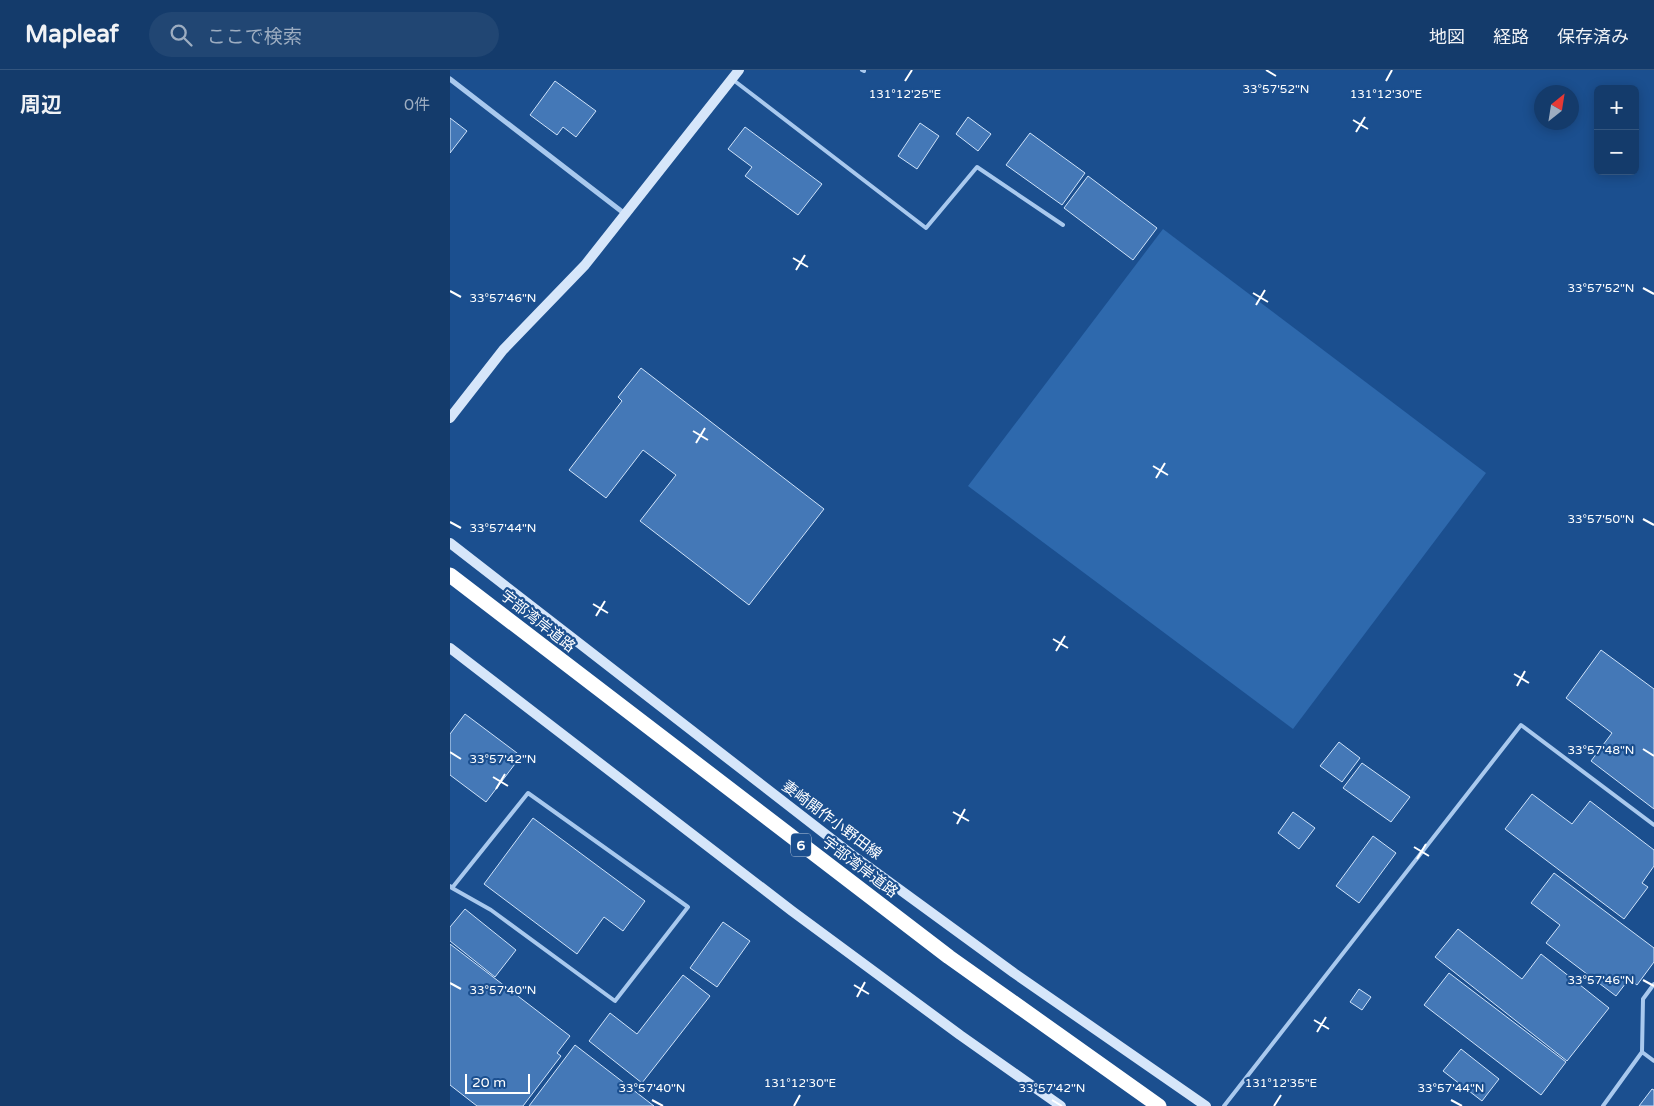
<!DOCTYPE html>
<html lang="ja">
<meta charset="utf-8">
<style>
body{margin:0;font-family:"Varela Round","Noto Sans JP",sans-serif;background:#214673;color:#f1f3f6}
.controls{position:absolute;right:15px;top:15px;display:grid;overflow:hidden;border-radius:8px;box-shadow:0 2px 12px #0003}
.controls button{width:45px;height:45px;display:grid;place-items:center;padding:0;border:0;border-bottom:1px solid #33557e;background:#143b6b;color:#f1f3f6;font:25px sans-serif}
.compass{position:absolute;left:1084px;top:15px;width:45px;height:45px;border-radius:50%;background:#143b6b;box-shadow:0 2px 12px #0003;rotate:30deg}
.scale{position:absolute;left:15px;bottom:12px;width:65px;box-sizing:border-box;padding-left:5px;border:2px solid #fff;border-top:0;font-size:14px;line-height:18px;white-space:nowrap;color:#fff;-webkit-text-stroke:4px #1b4f8f;paint-order:stroke}
.list{margin:0;padding:0;list-style:none}
h2{display:flex;justify-content:space-between;align-items:center;height:65px;margin:0;padding:0 20px;font-size:21px}
h2 small{font-size:16px;font-weight:400;color:#9dadc1}
.icon{flex:none;width:28px;height:28px;fill:none;stroke:currentColor;stroke-width:2;stroke-linecap:round;stroke-linejoin:round}
.map{position:relative;flex:none;width:1204px;height:1036px;overflow:hidden}
header{display:flex;align-items:center;gap:30px;box-sizing:border-box;height:70px;padding:0 25px;background:#143b6b;border-bottom:1px solid #33557e}
header strong{font-size:24px}
nav{display:flex;gap:28px;margin-inline-start:auto;font-size:18px}
.search{width:350px;height:45px;background:#214673;display:flex;align-items:center;gap:12px;box-sizing:border-box;padding:0 18px;border-radius:28px;color:#9dadc1;font-size:19px}
main{display:flex}
aside{flex:1;background:#143b6b}
.map>svg:first-child{display:block}
.green{fill:#2e69ad}
.building{fill:#4478b7;stroke:#cfe3fa}
.lines{fill:none;stroke-linecap:round;stroke-linejoin:round}
.lane{stroke:#a9c9ee;stroke-width:4}
.street{stroke:#a9c9ee;stroke-width:5}
.secondary{stroke:#d6e6fa;stroke-width:10}
.highway{stroke:#fff;stroke-width:15}
.ticks{fill:none;stroke:#fff;stroke-width:2}
.labels{text-anchor:middle;stroke-width:4.5;stroke-linejoin:round;paint-order:stroke}
.shield{fill:#1b4f8f;stroke:#bbcadd;stroke-width:1}
.shield-label{font-size:14px;font-weight:bold;fill:#fff}
.street-label{font-size:15px;fill:#fff;stroke:#1b4f8f}
.ticks-label{font-size:12px;text-anchor:middle;fill:#fff;stroke:#1b4f8f;stroke-width:4.5;stroke-linejoin:round;paint-order:stroke}
</style>
<header>
<strong>Mapleaf</strong>
<div class="search"><svg class="icon" aria-label="search" viewBox="0 0 24 24"><circle cx="10" cy="10" r="6"/><path d="M15 15l6 6"/></svg>ここで検索</div>
<nav><a>地図</a><a>経路</a><a>保存済み</a></nav>
</header>
<main>
<aside>
<h2>周辺<small>0件</small></h2>
<ul class="list">
</ul>
</aside>
<div class="map">
<svg width="1204" height="1036" viewBox="0 0 1204 1036">
<rect width="100%" height="100%" fill="#1b4f8f"/>
<!-- green -->
<path class="green" d="M713,159L1036,403L843,659L518,416Z"/>
<!-- building -->
<path class="building" d="M105,11L146,41L126,67L113,57L107,65L80,45Z
M518,47L541,64L528,81L506,64Z
M0,48L17,61L0,83Z
M470,53L489,66L467,99L448,86Z
M295,57L372,114L348,145L295,106L302,97L278,79Z
M580,63L635,103L612,135L556,95Z
M638,106L707,158L683,190L614,138Z
M191,298L374,439L299,535L190,451L226,405L193,380L156,428L119,400L172,331L168,327Z
M1151,580L1204,619V739L1141,691L1162,663L1116,628Z
M15,644L71,686L36,732L0,705V664Z
M889,672L910,688L892,712L870,696Z
M912,693L960,727L941,752L893,718Z
M1082,724L1122,754L1140,731L1204,780V796L1192,813L1198,817L1174,849L1055,759Z
M843,742L865,758L849,779L828,763Z
M83,748L195,831L173,861L154,847L127,884L34,814Z
M923,766L946,783L909,833L886,816Z
M1104,803L1204,878V892L1187,915L1179,909L1166,926L1096,873L1110,855L1081,833Z
M15,839L66,880L45,907L0,871V857Z
M273,852L300,871L267,917L240,898Z
M1008,859L1072,909L1091,884L1159,938L1117,991L985,887Z
M0,874L120,966L107,983L111,986L73,1036H27L0,1015Z
M999,903L1116,992L1091,1025L974,935Z
M233,905L260,926L192,1013L139,971L160,943L187,964Z
M909,919L921,927L912,940L900,932Z
M125,975L204,1036H79Z
M1011,979L1049,1009L1032,1031L993,1001Z
M1202,1019L1204,1020V1036H1189Z"/>
<g class="lines">
<!-- lane -->
<path class="lane" d="M412,0L414,1
M282,9L476,158L527,97L613,155
M0,816L2,818L41,840L165,931L238,837L78,723L2,818
M1192,982L1204,991
M774,1036L1071,655L1204,755
M1153,1036L1192,982L1193,929L1204,914"/>
<!-- street -->
<path class="street" d="M0,9L175,144"/>
<!-- secondary -->
<path class="secondary" d="M0,348L53,280L135,195L289,0
M0,473L401,784L564,903L756,1036
M0,578L342,841L510,965L611,1036"/>
<!-- highway -->
<path class="highway" d="M0,505L499,887L709,1036"/>
</g>
<!-- ticks -->
<path class="ticks" d="M816,0L826,6M455,11L462,0M936,11L942,0M903,50L918,59M906,62L915,47M343,188L358,197M346,200L355,185M1193,218L1204,224M0,221L11,227M803,223L818,232M806,235L815,220M243,361L258,370M246,373L255,358M703,396L718,405M706,408L715,393M1193,449L1204,455M0,452L11,458M143,534L158,543M146,546L155,531M603,569L618,578M606,581L615,566M1064,604L1079,613M1067,616L1075,601M1193,679L1204,686M0,682L11,689M43,707L58,716M46,719L55,704M503,742L519,751M507,754L515,739M964,777L979,786M967,789L976,774M1193,910L1204,916M0,913L11,919M404,915L419,924M407,927L415,912M864,950L879,959M867,962L876,947M202,1030L213,1036M602,1030L612,1036M1001,1030L1012,1036M344,1036L350,1025M824,1036L831,1025"/>
<g class="labels">
<!-- shield labels -->
<rect class="shield" x="341" y="763.5" width="20" height="23" rx="4"/>
<g class="shield-label">
<text x="351" y="780">6</text>
</g>
<!-- street labels -->
<g class="street-label">
<text transform="translate(88 551) rotate(38)" y="5">宇部湾岸道路</text>
<text transform="translate(382 750) rotate(37)" y="5">妻崎開作小野田線</text>
<text transform="translate(410 797) rotate(37)" y="5">宇部湾岸道路</text>
</g>
</g>
<g class="ticks-label">
<text x="826" y="23">33°57'52"N</text>
<text x="455" y="28">131°12'25"E</text>
<text x="936" y="28">131°12'30"E</text>
<text x="1151" y="222">33°57'52"N</text>
<text x="53" y="232">33°57'46"N</text>
<text x="1151" y="453">33°57'50"N</text>
<text x="53" y="462">33°57'44"N</text>
<text x="1151" y="684">33°57'48"N</text>
<text x="53" y="693">33°57'42"N</text>
<text x="1151" y="914">33°57'46"N</text>
<text x="53" y="924">33°57'40"N</text>
<text x="350" y="1017">131°12'30"E</text>
<text x="831" y="1017">131°12'35"E</text>
<text x="202" y="1022">33°57'40"N</text>
<text x="602" y="1022">33°57'42"N</text>
<text x="1001" y="1022">33°57'44"N</text>
</g>
</svg>
<div class="controls">
<button>+</button>
<button>−</button>
</div>
<svg class="compass" viewBox="-18 -18 36 36"><path d="M0-13l5 13h-10z" fill="#e53935"/><path d="M0 13l5-13h-10z" fill="#9dadc1"/></svg>
<div class="scale">20 m</div>
</div>
</main>
